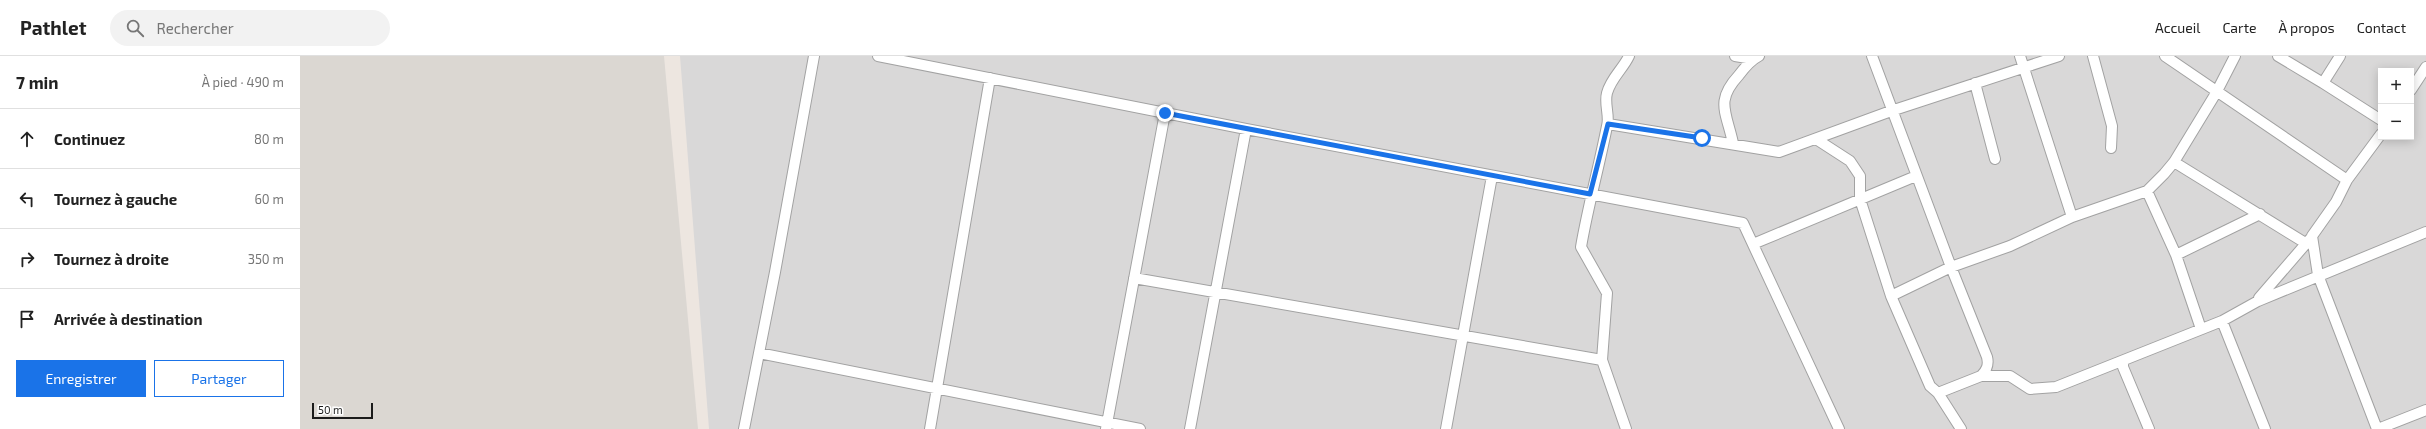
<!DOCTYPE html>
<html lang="fr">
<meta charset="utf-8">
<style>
body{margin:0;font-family:"Exo 2",sans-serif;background:#f2f2f2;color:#222}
.controls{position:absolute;right:12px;top:12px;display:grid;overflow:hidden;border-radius:0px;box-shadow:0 2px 10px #0003}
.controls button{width:36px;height:36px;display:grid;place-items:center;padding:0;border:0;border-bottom:1px solid #e0e0e0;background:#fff;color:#222;font:20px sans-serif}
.scale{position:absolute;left:12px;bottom:10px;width:61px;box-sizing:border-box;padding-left:4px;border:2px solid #1b1b1b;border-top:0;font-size:11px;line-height:14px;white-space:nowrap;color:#1b1b1b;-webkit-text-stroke:3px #fff;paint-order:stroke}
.stop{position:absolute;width:12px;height:12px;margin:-9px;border:3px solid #1a73e8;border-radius:50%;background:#fff}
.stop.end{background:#1a73e8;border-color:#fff;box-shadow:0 1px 4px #0008}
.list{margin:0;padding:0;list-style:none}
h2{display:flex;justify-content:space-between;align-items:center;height:52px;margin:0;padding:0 16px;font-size:17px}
h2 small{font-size:13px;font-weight:400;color:#767676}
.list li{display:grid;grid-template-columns:26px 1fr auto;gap:12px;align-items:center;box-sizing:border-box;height:60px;padding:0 16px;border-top:1px solid #e0e0e0}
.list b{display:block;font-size:15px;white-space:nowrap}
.list em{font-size:13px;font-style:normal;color:#767676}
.actions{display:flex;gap:8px;padding:12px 16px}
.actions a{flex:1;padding:9px 0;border:1px solid #1a73e8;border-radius:0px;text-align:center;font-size:14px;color:#1a73e8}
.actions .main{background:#1a73e8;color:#fff}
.icon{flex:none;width:22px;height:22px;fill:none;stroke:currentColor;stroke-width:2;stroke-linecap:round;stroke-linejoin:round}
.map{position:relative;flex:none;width:2126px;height:373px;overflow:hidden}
header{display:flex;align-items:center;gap:24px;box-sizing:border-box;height:56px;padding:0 20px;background:#fff;border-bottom:1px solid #e0e0e0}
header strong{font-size:19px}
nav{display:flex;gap:22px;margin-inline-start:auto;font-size:14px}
.search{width:280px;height:36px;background:#f2f2f2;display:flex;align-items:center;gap:10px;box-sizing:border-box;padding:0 14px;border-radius:22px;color:#767676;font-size:15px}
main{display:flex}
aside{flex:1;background:#fff}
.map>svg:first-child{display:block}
.residential{fill:#d9d8d8;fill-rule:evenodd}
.airport{fill:#dbd7d2}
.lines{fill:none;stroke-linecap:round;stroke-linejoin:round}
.minor-casing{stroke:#a2a2a2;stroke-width:12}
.minor{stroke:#fff;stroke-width:10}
.route{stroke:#1a73e8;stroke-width:5}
</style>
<header>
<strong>Pathlet</strong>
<div class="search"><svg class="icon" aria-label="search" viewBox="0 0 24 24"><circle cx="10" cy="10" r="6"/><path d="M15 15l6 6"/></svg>Rechercher</div>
<nav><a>Accueil</a><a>Carte</a><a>À propos</a><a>Contact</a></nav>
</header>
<main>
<aside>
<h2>7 min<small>À pied · 490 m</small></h2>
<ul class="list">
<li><svg class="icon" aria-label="ahead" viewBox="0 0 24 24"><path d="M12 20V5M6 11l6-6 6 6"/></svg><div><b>Continuez</b></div><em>80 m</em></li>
<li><svg class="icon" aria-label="left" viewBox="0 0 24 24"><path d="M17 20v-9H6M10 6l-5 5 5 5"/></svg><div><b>Tournez à gauche</b></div><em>60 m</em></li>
<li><svg class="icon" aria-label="right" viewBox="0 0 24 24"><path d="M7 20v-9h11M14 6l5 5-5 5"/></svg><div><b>Tournez à droite</b></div><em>350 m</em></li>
<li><svg class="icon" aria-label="arrive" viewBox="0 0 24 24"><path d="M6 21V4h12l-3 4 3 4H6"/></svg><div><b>Arrivée à destination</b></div></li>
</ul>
<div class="actions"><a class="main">Enregistrer</a><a>Partager</a></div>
</aside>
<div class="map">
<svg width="2126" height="373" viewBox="0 0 2126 373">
<rect width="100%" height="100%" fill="#ede6e0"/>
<!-- residential -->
<path class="residential" d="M380,0H2126V373H409ZM2081,15H2111V81H2081Z"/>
<!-- airport -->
<path class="airport" d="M0,0H364L398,373H0Z"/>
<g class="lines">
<!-- minor casing -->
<g class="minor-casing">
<path id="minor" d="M578,0L946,73L1443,167L1539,373
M1435,0L1453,3
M1720,0L1772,161
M1793,0L1812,70L1811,92
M1865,0L2047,124
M1978,0L2023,27L2081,64
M1675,27L1695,103
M2023,27L2040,0
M2111,34L2126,11
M1308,68L1479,96L1591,55L1759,0
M1516,83L1550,105L1560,120V143L1591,240L1630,330L1638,337L1681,320C1687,314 1689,309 1687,301L1651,211L1572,0
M1433,87C1426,55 1415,45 1439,19C1445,11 1451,4 1459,0
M1874,106L2007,188
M1847,135L1876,199L1901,273
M1453,188L1616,120
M1876,199L1960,158
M834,222L1302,304L1326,373
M1591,240L1651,211L1710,190L1772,161L1847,135L1864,118L1874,106L1916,37L1935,0
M1959,242L2010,183
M1922,265L1965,373
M459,297L840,373
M1302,304L1307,237L1281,191C1288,150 1299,111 1307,70C1310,60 1304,48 1307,37C1311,22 1323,13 1329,0
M1823,306V311L1849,373
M1681,320H1710L1730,333L1756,331L1922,265L1958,245L2126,176
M1638,337L1661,373
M444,373L475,216L514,0
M630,373L690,22
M806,373L865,57
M890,373L946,73
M1146,373L1192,120
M2077,373L2018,219L2012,180L2036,146L2047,124L2081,78
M2078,373L2126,354"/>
</g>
<!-- minor -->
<use href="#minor" class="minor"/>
</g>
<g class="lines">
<!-- route -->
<path class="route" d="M865,57L1290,138L1308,68L1402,82"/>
</g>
</svg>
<div class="controls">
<button>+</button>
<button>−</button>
</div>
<div class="scale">50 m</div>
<div class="stop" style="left:1402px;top:82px"></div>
<div class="stop end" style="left:865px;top:57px"></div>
</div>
</main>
